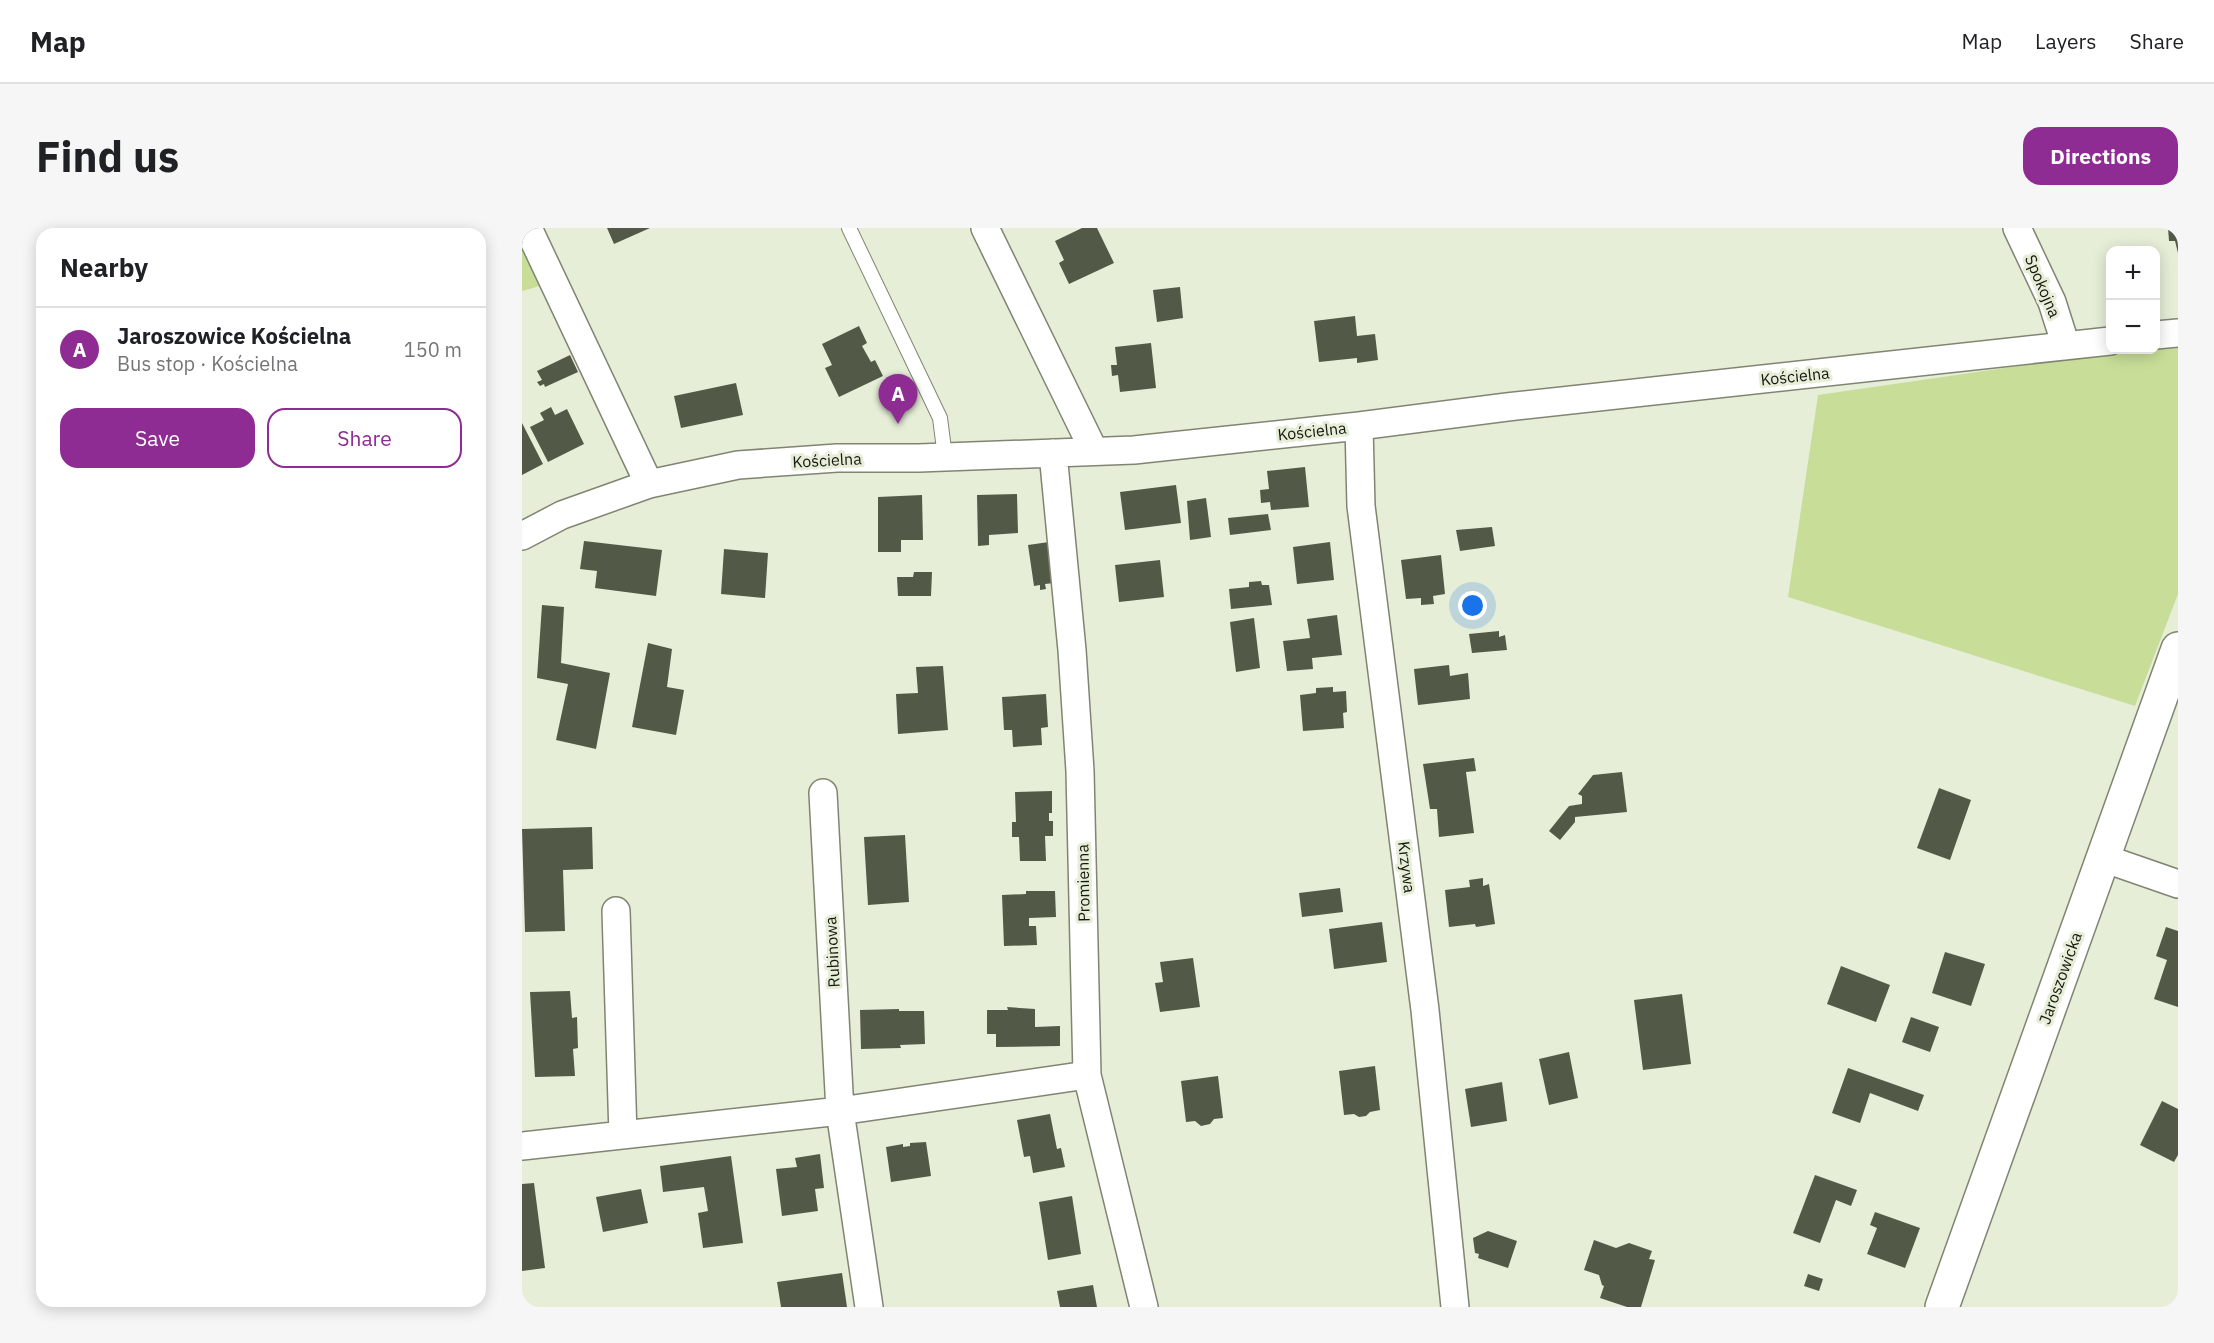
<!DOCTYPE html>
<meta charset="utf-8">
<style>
body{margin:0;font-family:"IBM Plex Sans",sans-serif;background:#f6f6f6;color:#202124}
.controls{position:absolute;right:18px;top:18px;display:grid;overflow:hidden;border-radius:12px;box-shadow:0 3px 15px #0003}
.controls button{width:54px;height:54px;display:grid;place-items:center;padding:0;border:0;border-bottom:2px solid #e0e0e0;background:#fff;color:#202124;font:30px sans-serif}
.you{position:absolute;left:951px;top:378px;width:21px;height:21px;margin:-15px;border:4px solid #fff;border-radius:50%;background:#1a73e8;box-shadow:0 0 0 9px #1a73e833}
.badge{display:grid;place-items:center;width:39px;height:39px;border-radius:50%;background:#8f2c93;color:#fff;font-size:20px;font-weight:700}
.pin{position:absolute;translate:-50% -50px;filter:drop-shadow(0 2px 3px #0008)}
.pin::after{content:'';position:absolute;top:32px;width:21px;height:18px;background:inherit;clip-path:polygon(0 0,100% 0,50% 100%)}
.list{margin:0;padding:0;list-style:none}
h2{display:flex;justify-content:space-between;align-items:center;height:78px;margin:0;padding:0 24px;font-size:26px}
h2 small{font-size:20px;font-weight:400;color:#757577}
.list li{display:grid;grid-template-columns:39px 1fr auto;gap:18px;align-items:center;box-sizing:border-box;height:84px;padding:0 24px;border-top:2px solid #e0e0e0}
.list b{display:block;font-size:22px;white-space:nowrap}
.list p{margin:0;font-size:20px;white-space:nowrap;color:#757577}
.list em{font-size:20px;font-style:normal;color:#757577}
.actions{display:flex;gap:12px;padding:18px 24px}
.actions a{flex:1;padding:14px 0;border:2px solid #8f2c93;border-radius:18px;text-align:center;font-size:21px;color:#8f2c93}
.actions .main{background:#8f2c93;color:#fff}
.map{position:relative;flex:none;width:1656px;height:1079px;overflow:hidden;border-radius:18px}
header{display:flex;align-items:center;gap:36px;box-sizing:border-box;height:84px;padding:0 30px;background:#fff;border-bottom:2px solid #e0e0e0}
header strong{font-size:28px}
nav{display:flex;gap:33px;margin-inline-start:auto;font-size:21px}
.intro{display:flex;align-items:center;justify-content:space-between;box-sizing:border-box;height:144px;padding:0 36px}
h1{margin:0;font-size:42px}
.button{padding:15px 27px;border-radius:18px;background:#8f2c93;color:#fff;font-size:21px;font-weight:700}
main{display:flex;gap:36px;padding:0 36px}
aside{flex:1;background:#fff;border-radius:18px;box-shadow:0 3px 15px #0003}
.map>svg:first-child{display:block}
.green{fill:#c8de98}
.building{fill:#535947}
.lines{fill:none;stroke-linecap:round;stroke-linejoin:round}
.lane-casing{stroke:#7f8572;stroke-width:16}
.street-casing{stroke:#7f8572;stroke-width:30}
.secondary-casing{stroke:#7f8572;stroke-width:36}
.lane{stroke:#fff;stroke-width:14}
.street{stroke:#fff;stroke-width:27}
.secondary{stroke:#fff;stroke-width:33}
.labels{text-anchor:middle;stroke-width:6;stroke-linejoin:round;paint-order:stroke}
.street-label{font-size:16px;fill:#161811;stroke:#e6eed8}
</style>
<header>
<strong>Map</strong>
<nav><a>Map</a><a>Layers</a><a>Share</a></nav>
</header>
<div class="intro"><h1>Find us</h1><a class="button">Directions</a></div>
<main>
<aside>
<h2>Nearby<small></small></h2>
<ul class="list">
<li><span class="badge">A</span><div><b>Jaroszowice Kościelna</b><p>Bus stop · Kościelna</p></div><em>150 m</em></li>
</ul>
<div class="actions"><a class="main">Save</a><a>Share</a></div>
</aside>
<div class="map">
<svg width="1656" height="1079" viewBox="0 0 1656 1079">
<rect width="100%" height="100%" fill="#e6eed8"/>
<!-- green -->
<path class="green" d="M0,17L18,58L0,63Z
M1656,115V366L1613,478L1266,369L1296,167L1608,122H1634V118Z"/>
<!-- building -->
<path class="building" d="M85,0H128L92,16Z
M560,0H575L592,35L547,56L537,35L542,32L533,13Z
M1646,0H1656V25L1653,13H1647Z
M658,59L661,90L635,94L631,62Z
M833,88L835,108L853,106L856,132L835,135V130L797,134L792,93Z
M337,98L345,115L340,118L349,134L353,132L361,148L317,169L303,140L310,137L300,116Z
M629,115L634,160L598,164L596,147L590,148L589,137H595L593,119Z
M48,127L56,144L23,159L22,156L18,158L15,154L20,152L15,143Z
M214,155L221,187L159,200L152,168Z
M29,179L33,187L45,181L62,216L26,234L8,199L22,192L18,185Z
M0,195L21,236L0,247Z
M783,239L787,279L749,282L748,274L739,275L738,262L747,261L745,243Z
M654,257L659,295L603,302L598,264Z
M495,266L496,305L467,307V317L456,318L455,267Z
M400,267L401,312H379V324H356V269Z
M684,270L689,309L668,312L665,273Z
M746,286L749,302L708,307L706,290Z
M970,299L973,318L938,323L934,302Z
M62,313L140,322L134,368L73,360L75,343L58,341Z
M527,314L532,355L523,356L524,361L518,362V357L512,358L506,317Z
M808,314L812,352L775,356L771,319Z
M202,321L246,325L243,370L199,366Z
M919,327L923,366L911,368L912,376L899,377V370L884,371L879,332Z
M638,332L642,369L597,374L593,337Z
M392,344H410L409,368H376L375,349H391Z
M739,353L740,357H747L750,377L709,381L707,361L727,359V354Z
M20,377L42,379L39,435L88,445L74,521L34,512L46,456L15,450Z
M815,387L820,427L790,430L791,441L765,443L761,413L788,410L785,391Z
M732,390L738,440L714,444L708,394Z
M977,403V409L983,407L985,422L950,425L947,406Z
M126,415L150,421L145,459L162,462L154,507L110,499Z
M927,437L928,448L946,445L948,471L896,477L892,441Z
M421,438L426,502L376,506L374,466L396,465L394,439Z
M811,459V464L824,463L825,484L821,485L822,500L781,503L778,467L794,465V460Z
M524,466L526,499L519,500L520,517L491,519L490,502H482L480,469Z
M952,530L954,543L944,544L952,605L917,609L915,581H908L901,536Z
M1100,544L1105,584L1053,589V594L1038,612L1027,603L1047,578L1060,576V568L1056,566L1071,547Z
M1417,560L1449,572L1428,632L1395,620Z
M530,563V585H527V593H531V608H523L524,633H498L497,609H490V594H494L493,564Z
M70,599L71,641L41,642L43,703L3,704L0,601Z
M383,607L387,674L346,677L342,609Z
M961,650V658L967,656L973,696L954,699L953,696L927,699L923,662L948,659L947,652Z
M818,660L821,684L780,689L777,665Z
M504,663H533L534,689L507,690V698H514L515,717L482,718L480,667L504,666Z
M860,694L865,734L812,741L807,701Z
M1644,699L1656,703V779L1632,771L1645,732L1634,728Z
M1423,724L1463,736L1449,778L1410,765Z
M671,730L678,779L638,784L633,755L641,754L638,734Z
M1319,738L1368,757L1354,794L1305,776Z
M48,763L50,790L55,789L56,820L51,821L53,848L13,849L8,764Z
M1160,766L1169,836L1121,842L1112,772Z
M485,779L513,781V799L538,798V818L474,819V806H465V782H486Z
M377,781V783H402L403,816L378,817L379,820L339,821L338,782Z
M1389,789L1417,799L1408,824L1380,814Z
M1047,824L1056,870L1027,877L1017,831Z
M853,838L858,882L848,884L844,888L837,889L832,886L822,887L817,843Z
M1326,840L1402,867L1396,883L1348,865L1338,895L1310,885Z
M696,848L701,890L692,891L688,896L679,898L673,893L664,894L659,853Z
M980,854L985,893L949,899L943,861Z
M1640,873L1656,881V927L1652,934L1618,917Z
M528,886L535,921L539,920L543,939L511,945L508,928L502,929L495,892Z
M404,914L409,948L369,954L364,919L381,916V919L388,918V915Z
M298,926L302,960L293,961L296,983L260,988L254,941L275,939L273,930Z
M209,928L221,1015L181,1020L176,985L186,983L182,959L141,964L138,938Z
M1293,947L1335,962L1329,978L1314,972L1298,1015L1271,1005Z
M12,955L23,1040L0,1043V956Z
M119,961L126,995L81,1004L74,969Z
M550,968L559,1026L526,1032L517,974Z
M1353,984L1398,1000L1383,1040L1345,1026L1355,1000L1348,997Z
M966,1003L995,1013L986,1040L956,1030L957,1026L953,1025L951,1010Z
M1072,1012L1094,1020L1107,1015L1130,1023L1127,1031L1133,1032L1119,1079H1105L1078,1070L1082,1058L1080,1057L1077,1047L1062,1042Z
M320,1045L325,1079H259L255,1054Z
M1286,1046L1301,1051L1297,1063L1282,1058Z
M571,1057L575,1079H538L535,1063Z"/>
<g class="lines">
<!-- lane casing -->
<g class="lane-casing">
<path id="lane" d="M327,0L418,190L423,229"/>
</g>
<!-- street casing -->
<g class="street-casing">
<path id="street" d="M6,0L127,256
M463,0L572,223
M1495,0L1530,74L1544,118
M1634,107L1656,105
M837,198L839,278L903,782L933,1079
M531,225L550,422L558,543L565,847L622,1079
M0,308L40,287L127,256L216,237L315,230H397L612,222L837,198L985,179L1588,113
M301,565L318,883L347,1079
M1581,630L1656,656
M94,683L101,907
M0,918L318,883L565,847"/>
</g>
<!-- secondary casing -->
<g class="secondary-casing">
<path id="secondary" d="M1420,1079L1656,421"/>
</g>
<!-- lane -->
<use href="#lane" class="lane"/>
<!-- street -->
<use href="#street" class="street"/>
<!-- secondary -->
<use href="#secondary" class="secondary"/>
</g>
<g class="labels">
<!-- street labels -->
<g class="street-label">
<text transform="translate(1521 58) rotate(67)" y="6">Spokojna</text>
<text transform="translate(1273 148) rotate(-6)" y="6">Kościelna</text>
<text transform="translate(790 203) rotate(-6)" y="6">Kościelna</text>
<text transform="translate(305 232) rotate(-3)" y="6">Kościelna</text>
<text transform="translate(885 639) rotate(83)" y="6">Krzywa</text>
<text transform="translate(561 655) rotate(-91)" y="6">Promienna</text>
<text transform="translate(310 724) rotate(-93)" y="6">Rubinowa</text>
<text transform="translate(1538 750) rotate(-70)" y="6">Jaroszowicka</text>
</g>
</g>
</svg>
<div class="controls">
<button>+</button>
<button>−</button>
</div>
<div class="you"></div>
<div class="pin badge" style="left:376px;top:196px">A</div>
</div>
</main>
